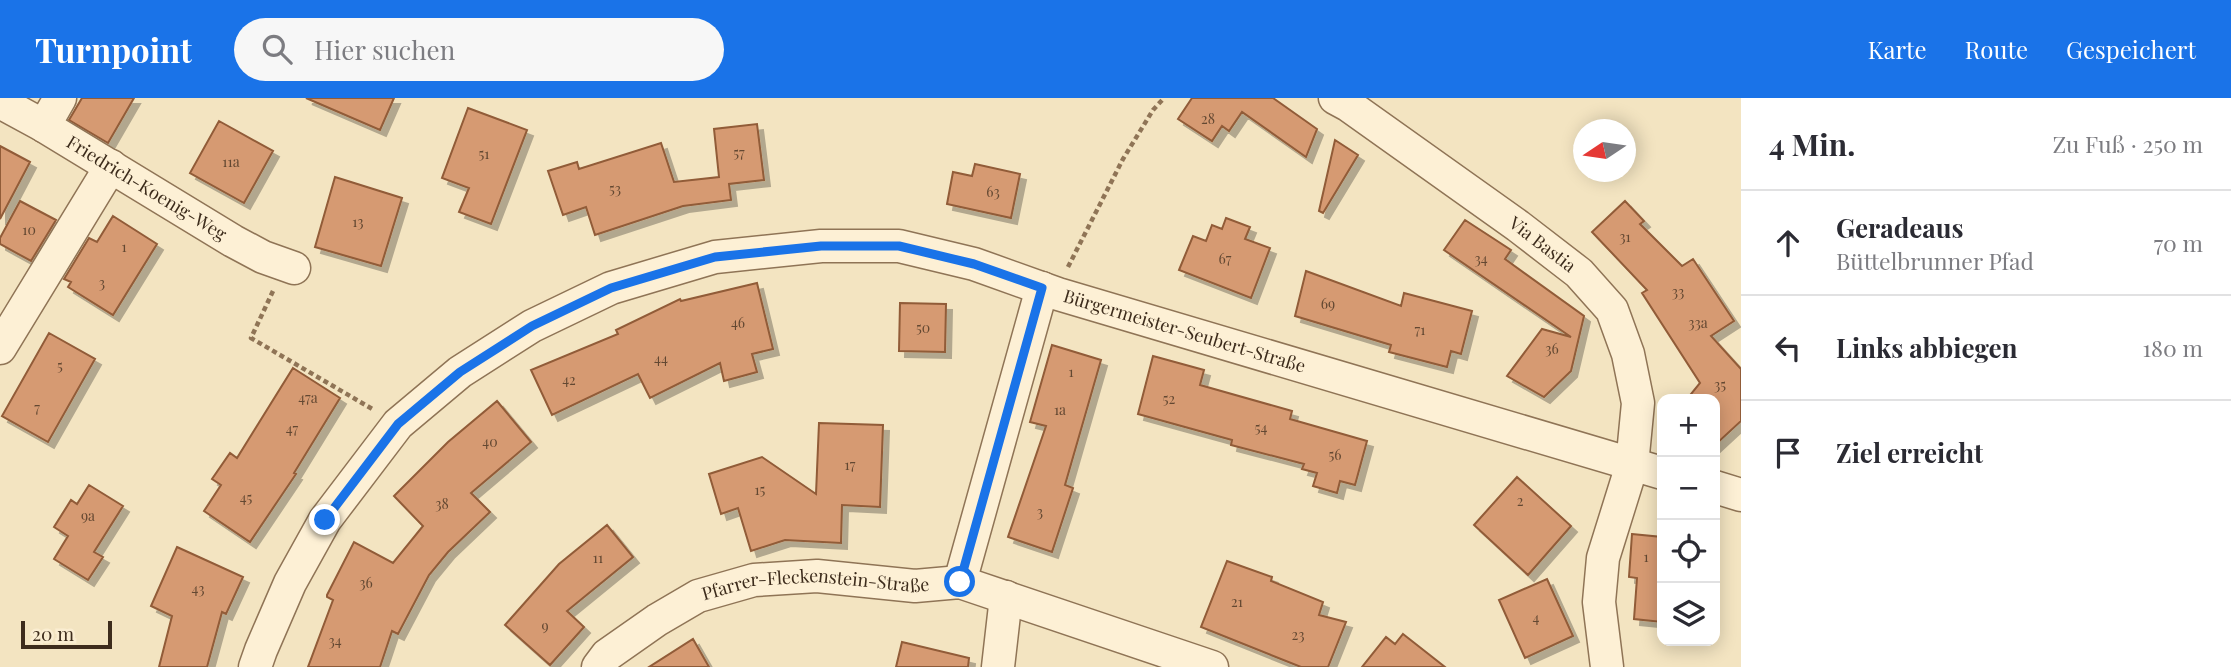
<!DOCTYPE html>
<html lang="de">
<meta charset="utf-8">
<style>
body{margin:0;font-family:"Playfair Display",serif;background:#f7f7f7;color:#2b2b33}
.controls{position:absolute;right:21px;bottom:21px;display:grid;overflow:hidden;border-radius:14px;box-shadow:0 4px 18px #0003}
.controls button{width:63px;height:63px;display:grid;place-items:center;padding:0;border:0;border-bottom:2px solid #e1e1e2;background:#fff;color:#2b2b33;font:35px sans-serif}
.compass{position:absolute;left:1573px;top:21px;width:63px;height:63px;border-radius:50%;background:#fff;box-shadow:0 4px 18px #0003;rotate:257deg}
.scale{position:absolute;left:21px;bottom:18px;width:91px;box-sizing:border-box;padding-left:7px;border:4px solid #3d2c1c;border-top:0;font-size:19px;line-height:24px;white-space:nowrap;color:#3d2c1c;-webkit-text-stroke:5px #faedd1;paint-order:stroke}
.stop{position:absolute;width:21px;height:21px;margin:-16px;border:5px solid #1a73e8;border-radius:50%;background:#fff}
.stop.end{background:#1a73e8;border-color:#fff;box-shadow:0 2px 7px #0008}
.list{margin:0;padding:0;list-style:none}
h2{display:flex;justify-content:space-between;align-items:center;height:91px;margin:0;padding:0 28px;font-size:30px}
h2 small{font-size:23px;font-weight:400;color:#7c7c81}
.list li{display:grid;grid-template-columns:46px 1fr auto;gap:21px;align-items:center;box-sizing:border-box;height:105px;padding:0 28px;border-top:2px solid #e1e1e2}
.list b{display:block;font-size:26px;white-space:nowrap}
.list p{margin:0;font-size:23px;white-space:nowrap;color:#7c7c81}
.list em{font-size:23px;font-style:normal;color:#7c7c81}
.icon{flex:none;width:38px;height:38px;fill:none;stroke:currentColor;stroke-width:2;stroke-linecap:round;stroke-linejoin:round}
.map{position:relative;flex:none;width:1741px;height:569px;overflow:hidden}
header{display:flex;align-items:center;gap:42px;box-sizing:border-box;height:98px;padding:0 35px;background:#1a73e8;color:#fff}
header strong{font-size:33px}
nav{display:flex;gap:38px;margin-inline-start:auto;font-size:24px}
.search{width:490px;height:63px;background:#f7f7f7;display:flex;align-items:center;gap:18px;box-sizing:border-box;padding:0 24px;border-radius:38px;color:#7c7c81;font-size:26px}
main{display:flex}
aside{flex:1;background:#fff}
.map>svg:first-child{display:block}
.building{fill:#d69a72;stroke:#915b38;stroke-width:2;filter:url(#shadow)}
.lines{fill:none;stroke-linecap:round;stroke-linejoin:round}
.minor-casing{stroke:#8f7456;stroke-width:35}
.path{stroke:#8f7456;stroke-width:4.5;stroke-dasharray:5 3.5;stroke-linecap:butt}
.minor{stroke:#fdf0d5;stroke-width:32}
.route{stroke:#1a73e8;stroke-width:9}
.labels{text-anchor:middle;stroke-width:7;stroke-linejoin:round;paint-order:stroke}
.number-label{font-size:14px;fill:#634832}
.street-label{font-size:18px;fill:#3d2c1c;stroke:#faedd1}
</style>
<header>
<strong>Turnpoint</strong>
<div class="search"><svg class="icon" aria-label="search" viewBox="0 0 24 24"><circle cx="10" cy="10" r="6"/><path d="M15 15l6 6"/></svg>Hier suchen</div>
<nav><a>Karte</a><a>Route</a><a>Gespeichert</a></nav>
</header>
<main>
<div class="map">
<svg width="1741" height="569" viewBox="0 0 1741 569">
<defs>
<filter id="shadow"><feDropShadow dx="6" dy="6" stdDeviation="0" flood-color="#0004"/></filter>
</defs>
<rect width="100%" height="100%" fill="#f3e4c1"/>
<!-- building -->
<path class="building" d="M82,0H134L108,45L69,22Z
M306,0H394L380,32Z
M1192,0H1273L1317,31L1306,59L1242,14L1229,33L1222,28L1212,43L1178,21Z
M468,10L527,32L491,126L459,114L469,90L442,80Z
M219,23L273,53L244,105L190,75Z
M757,26L764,82L729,86L731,102L683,108L595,137L586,109L563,117L548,73L577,64L579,71L661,45L674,84L719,79L714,31Z
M1335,42L1358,57L1323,115L1319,113Z
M0,48L30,64L0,121Z
M975,66L1020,76L1011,120L947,106L953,74L972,78Z
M335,79L402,100L381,168L315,149Z
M20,103L56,122L31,163L0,146V140Z
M1625,103L1644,123L1640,126L1682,168L1693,161L1734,223L1711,238L1741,271V323L1715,347V301H1687L1700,285L1642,195L1647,192L1592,134Z
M113,118L157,146L113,217L68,189L71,184L64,181L89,140L97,144Z
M1226,120L1250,129L1245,141L1270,150L1251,200L1179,172L1193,138L1206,143L1212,127L1222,131Z
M1465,122L1511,152L1505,161L1584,218L1571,273L1544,299L1507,278L1542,231L1571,239L1444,152Z
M1306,173L1401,208L1404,195L1472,213L1461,256L1451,253L1447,269L1389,254L1391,247L1295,218Z
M757,185L773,251L752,256L757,274L724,283L720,265L650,300L638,276L552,317L531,272L618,236L616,232L680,201L681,203Z
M900,205L946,206L945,254L899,253Z
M49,235L95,261L48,344L2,318Z
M1052,247L1101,262L1065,387L1073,390L1052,454L1008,439L1046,328L1030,324Z
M1153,258L1204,272L1200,287L1292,313L1290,321L1367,343L1355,387L1340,383L1337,395L1313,388L1317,375L1302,371L1304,366L1231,347L1232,342L1138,316Z
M293,270L340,300L294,375L296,376L250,444L204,413L221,387L212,381L230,355L237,360Z
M497,303L531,344L471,395L490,414L448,454L429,477L398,536L392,533L380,569H308L333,502L327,499V497L354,444L393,465L423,428L394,398L448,344Z
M819,325L883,327L880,409L842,407L841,445L785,442L751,453L738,410L721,416L709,376L762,359L816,396Z
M1517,379L1571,428L1528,477L1474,427Z
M89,387L123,408L94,454L103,459L88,482L54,461L68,438L54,429L71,402L77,406Z
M607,427L633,459L567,513L584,529L550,567L505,527L559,466Z
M1632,436L1662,439V524L1634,521L1637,480L1629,479Z
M177,449L243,479L226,516L222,514L207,569H159L172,518L151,508Z
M1227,463L1272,479L1271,483L1323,504L1319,517L1346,524L1328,569H1301L1201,529Z
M1547,481L1573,538L1525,560L1499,502Z
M1403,536L1445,569H1362L1386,539L1395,546Z
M693,541L709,569H649Z
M902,544L969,560L968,569H896Z"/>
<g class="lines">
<!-- minor casing -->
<g class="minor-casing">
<g id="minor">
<path id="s1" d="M1335,0L1348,7L1518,128L1579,175L1612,212L1628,256L1638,305L1632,367L1603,460L1599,504L1607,569"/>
<path id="s2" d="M0,4L44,28L233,143L263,159L294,170"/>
<path d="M44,28L60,0"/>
<path d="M0,250L111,68"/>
<path d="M1715,389L1741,397"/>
<path d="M960,484L1042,190"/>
<path id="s3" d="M255,569L261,552L290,485L325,422L398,326L460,274L532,228L611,190L715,159L821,148H899L974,166L1058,196L1662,375"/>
<path id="s4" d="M598,569L607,557L657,522L698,498L754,482L817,478L915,488L960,484L1212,569"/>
<path d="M998,569L1006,499"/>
</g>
</g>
<!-- path -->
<path class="path" d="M1068,169L1123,61L1153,12L1164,0
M273,193L251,240L374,312"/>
<!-- minor -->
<use href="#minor" class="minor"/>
</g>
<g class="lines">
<!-- route -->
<path class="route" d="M325,422L398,326L460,274L532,228L611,190L715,159L821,148H899L974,166L1042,190L960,484"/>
</g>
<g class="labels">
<!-- number labels -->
<g class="number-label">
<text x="1208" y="26">28</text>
<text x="739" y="60">57</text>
<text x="484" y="61">51</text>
<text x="231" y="69">11a</text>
<text x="615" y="96">53</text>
<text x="993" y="99">63</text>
<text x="358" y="129">13</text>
<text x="29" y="137">10</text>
<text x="1625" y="144">31</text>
<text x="124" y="154">1</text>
<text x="1225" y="166">67</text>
<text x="1481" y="166">34</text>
<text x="102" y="190">3</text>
<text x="1678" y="199">33</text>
<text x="1328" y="211">69</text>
<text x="738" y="230">46</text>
<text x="1698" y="230">33a</text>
<text x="923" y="235">50</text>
<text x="1420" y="237">71</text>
<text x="1552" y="256">36</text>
<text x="661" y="266">44</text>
<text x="60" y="273">5</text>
<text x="1071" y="279">1</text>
<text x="569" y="287">42</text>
<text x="1720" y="292">35</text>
<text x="308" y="305">47a</text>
<text x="1169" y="306">52</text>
<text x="37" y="315">7</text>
<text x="1060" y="317">1a</text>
<text x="1261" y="335">54</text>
<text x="292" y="336">47</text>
<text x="490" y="349">40</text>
<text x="1335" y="362">56</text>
<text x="850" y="372">17</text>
<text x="760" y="397">15</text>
<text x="246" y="405">45</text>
<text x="1520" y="408">2</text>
<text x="442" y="411">38</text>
<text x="1040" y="419">3</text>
<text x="88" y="423">9a</text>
<text x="1646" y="464">1</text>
<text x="598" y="465">11</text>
<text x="366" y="490">36</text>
<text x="198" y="496">43</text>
<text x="1237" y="509">21</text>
<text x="1536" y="525">4</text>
<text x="545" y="533">9</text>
<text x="1298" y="542">23</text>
<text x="335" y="548">34</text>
</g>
<!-- street labels -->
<g class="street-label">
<text dy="6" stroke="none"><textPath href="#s2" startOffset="170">Friedrich-Koenig-Weg</textPath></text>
<text dy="6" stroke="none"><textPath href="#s1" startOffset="254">Via Bastia</textPath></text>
<text dy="6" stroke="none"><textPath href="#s3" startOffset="1129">Bürgermeister-Seubert-Straße</textPath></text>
<text dy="6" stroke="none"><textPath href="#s4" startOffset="243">Pfarrer-Fleckenstein-Straße</textPath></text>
</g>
</g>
</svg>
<div class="controls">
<button>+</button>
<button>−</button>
<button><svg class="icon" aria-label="locate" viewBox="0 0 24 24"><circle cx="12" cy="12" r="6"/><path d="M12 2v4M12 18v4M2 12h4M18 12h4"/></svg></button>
<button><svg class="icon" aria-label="layers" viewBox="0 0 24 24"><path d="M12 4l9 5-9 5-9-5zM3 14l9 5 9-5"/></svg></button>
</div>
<svg class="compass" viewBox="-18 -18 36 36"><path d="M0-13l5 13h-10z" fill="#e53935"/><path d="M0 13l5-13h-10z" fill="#7c7c81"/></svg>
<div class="scale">20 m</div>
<div class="stop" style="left:960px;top:484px"></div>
<div class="stop end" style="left:325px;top:422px"></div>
</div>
<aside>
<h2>4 Min.<small>Zu Fuß · 250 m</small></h2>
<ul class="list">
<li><svg class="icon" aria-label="ahead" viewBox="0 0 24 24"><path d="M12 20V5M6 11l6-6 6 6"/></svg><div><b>Geradeaus</b><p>Büttelbrunner Pfad</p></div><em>70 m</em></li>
<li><svg class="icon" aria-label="left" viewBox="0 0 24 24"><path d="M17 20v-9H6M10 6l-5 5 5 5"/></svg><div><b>Links abbiegen</b></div><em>180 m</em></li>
<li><svg class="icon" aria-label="arrive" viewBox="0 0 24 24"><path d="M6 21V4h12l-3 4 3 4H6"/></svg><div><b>Ziel erreicht</b></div></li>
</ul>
</aside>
</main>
